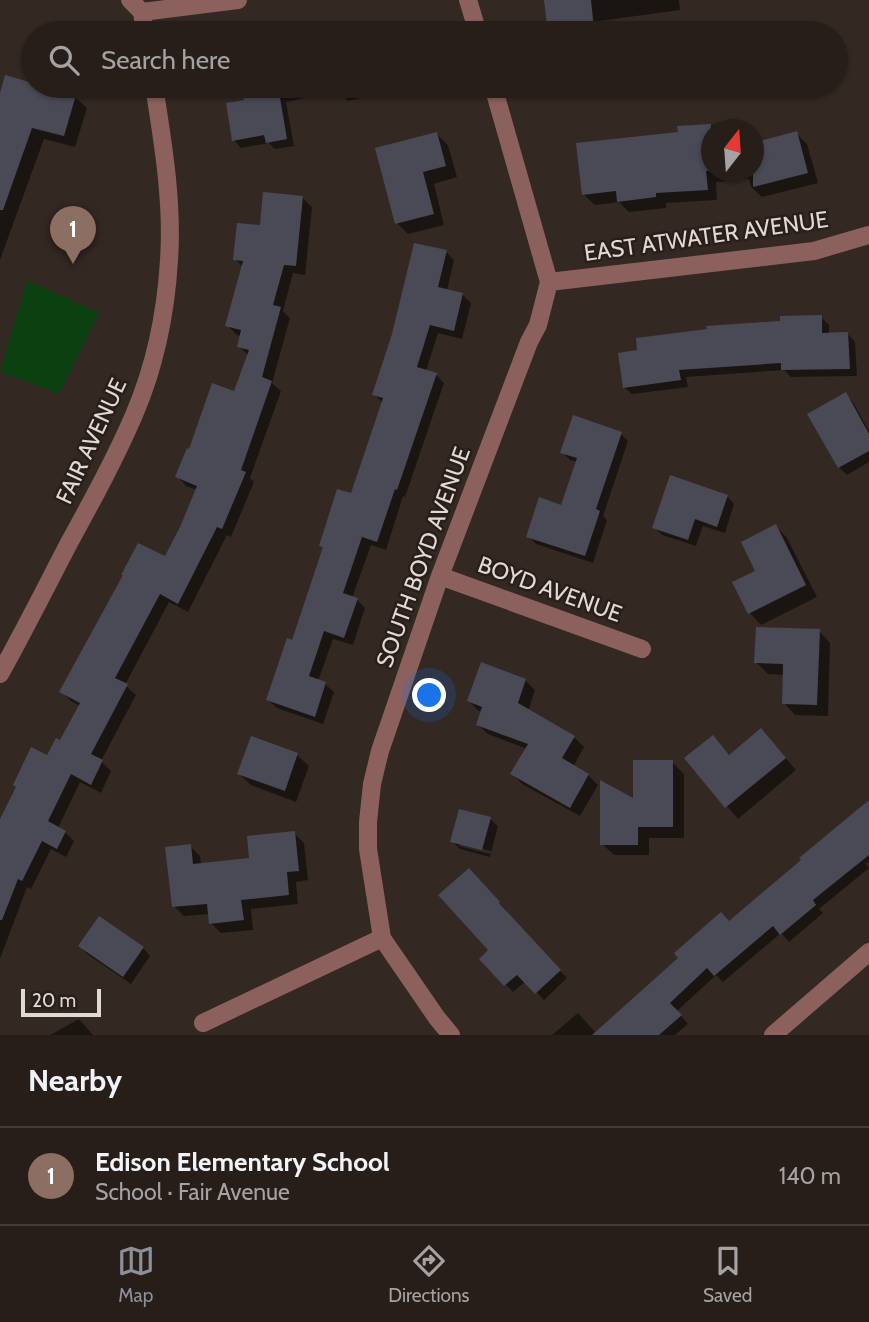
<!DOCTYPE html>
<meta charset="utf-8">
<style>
body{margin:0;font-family:Cabin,sans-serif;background:#2f2723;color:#f1f3f6}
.compass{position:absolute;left:701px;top:119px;width:63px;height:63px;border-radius:50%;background:#271e1a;box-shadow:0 2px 5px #0004;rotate:17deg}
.scale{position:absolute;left:21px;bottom:18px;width:80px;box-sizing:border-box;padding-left:7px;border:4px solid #e1d9d6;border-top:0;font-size:19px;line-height:24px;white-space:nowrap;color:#e1d9d6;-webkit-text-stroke:5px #291e1a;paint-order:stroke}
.you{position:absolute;left:430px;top:696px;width:24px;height:24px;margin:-18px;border:5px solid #fff;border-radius:50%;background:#1a73e8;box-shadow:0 0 0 10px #1a73e833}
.badge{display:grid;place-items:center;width:46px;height:46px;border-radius:50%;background:#8c9099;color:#fff;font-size:23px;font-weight:700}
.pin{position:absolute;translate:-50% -58px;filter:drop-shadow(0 2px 4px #0008)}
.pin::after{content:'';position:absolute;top:37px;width:24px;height:21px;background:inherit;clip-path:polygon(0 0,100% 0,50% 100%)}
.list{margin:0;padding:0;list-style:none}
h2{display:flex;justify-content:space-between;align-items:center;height:91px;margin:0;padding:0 28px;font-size:30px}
h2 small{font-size:23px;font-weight:400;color:#a4a2a2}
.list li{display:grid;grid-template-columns:46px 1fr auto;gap:21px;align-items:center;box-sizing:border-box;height:98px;padding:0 28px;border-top:2px solid #433c39}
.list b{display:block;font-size:26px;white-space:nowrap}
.list p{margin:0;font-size:23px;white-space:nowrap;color:#a4a2a2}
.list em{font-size:23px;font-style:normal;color:#a4a2a2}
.icon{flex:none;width:38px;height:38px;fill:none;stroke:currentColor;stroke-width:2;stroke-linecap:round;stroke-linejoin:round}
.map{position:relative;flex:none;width:869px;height:1035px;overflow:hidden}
.search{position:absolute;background:#271e1a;box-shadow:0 2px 5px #0004;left:21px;right:21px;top:21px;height:77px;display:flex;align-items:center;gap:18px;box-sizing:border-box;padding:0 24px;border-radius:38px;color:#a4a2a2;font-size:26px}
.sheet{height:189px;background:#271e1a}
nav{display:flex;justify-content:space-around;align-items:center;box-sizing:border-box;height:98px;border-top:2px solid #433c39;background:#271e1a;font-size:19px;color:#a4a2a2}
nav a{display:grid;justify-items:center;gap:4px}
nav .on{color:#8c9099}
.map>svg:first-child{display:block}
.green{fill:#0b4111}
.shadow{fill:#0007;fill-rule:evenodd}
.building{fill:#4a4a56}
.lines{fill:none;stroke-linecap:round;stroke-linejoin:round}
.minor{stroke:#8c615d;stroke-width:18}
.labels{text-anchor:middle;stroke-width:5;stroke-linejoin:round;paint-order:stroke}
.street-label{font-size:23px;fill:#e1d9d6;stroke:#291e1a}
</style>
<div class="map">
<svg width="869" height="1035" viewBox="0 0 869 1035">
<rect width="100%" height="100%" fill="#342823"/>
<!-- green -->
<path class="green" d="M27,280L99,313L59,394L0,372Z"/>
<!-- shadow -->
<path class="shadow" d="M545,0H679L680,10L600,21L602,33H550Z
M387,29L391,33H370Z
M7,77L75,97L87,108L75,147L44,139L0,260V99Z
M243,86H423L380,97L377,94L348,101L341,93L340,90L286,102L294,146L275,149L269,143L241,148L234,140L246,102Z
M720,125L725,130H712V172H754L796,133L807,144L818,183L762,197L751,187L749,179L716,182L717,200L666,203V208L629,212L619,202L595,205L584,195L680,133L679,127Z
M437,134L448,145L457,177L434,184L444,225L408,234L397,223Z
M303,198L312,207L305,275L293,273L283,311L290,318L272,383L281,391L250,478L254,482L231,537L227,535L188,612L169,602L125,685L136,695L101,761L111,771L101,793L80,782L58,828L65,832L74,841L66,857L51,849L31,889L27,887L0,959V822L61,742L80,706L71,701L62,692L166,558L181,528L197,490L186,486L177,476L190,451L235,394L249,356L239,346L242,336L237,335L227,325L243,267L235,259L262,227Z
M446,252L454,260L447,291L462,294L471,303L462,339L438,333L426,371L436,375L444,383L405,497L403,496L386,550L371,545L352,598L357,600L365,608L353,645L333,639L318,681L325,684L334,692L323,724L277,708L268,700L293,642L325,549L321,545L352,495L383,403L374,394Z
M821,317L829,325V334H848L855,342L857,376L791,377L784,370L686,377L688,387L632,394L624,387L782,322Z
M846,395L853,402L869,431V462L847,475L839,467Z
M621,434L628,441L603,516L607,520L593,563L536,544L528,536L563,507L578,462L570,460L562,452Z
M727,496L734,504L725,533L703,526L696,546L662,535L654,527Z
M776,526L787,538L817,597L761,625L750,613L757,571Z
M819,631L830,643L828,716L795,715L784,703V675L768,674L756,662Z
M525,680L535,690L528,711L574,737L584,747L573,767L588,775L598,785L580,816L522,784L513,774L527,749L488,734L478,725L482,712L479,711L469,701Z
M712,737L730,756L772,742L796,770L738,819L686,758Z
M297,755L309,766L296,802L251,785L239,774Z
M672,762L684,774V838H649V855H614L602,844L634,802Z
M869,800V861L866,864L869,868L819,909L823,913L789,942L781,933L723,982L716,975L677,1011L688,1024L675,1035H552L578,1013L596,1033L730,923L803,860Z
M490,819L498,826L490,857L460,849L452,841ZM459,842L491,851L490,854L459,846Z
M294,833L304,843L308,880L296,882L298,904L251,909L253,930L221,933L211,923L210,914L184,916L174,906L190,846L200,856L201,865L251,859Z
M476,877L506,910L505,911L567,978L544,1000L526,981L513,992L481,959L490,950Z
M80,946L143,948L150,956L131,984L87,954Z
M79,1019L93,1035H50Z"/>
<!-- building -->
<path class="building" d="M544,0H591L594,29L548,33Z
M5,75L33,83V86H43L76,95L64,136L32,128L3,210H0V93Z
M241,86H278L287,139L266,143L264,135L232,141L226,103L244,100Z
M711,124V171H706L708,190L656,193V197L617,202L616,191L582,195L576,143L678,132L677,126Z
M797,131L808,173L753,187V143Z
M437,132L446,166L423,172L434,214L395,224L375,148Z
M263,192L303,196L296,266L284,265L273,305L281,307L262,377L272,381L241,470L246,472L222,529L217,527L178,604L160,594L115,678L128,684L91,754L103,760L91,785L71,774L48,821L66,831L57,849L42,841L22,881L18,879L2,920H0V819L16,787L13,785L31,747L47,755L56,738L60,740L80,703L59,692L123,575H121L138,543L165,556L180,527L197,486L175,477L187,448L189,449L212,383L234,391L249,350L237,347L241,330L225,326L243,261L233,260L237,223L260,225Z
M414,243L447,250L438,287L463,293L454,331L430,325L417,367L437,373L397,490L395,489L377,542L362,537L343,593L358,598L344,638L324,631L309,676L326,682L315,717L266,700L287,638L292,640L323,547L319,546L337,489L351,493L383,398L372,395L392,334Z
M822,315V333L848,332L850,369L781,370V363L679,370L681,380L623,388L618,353L637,350L636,338L707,329L706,326L780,321V316Z
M846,392L869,434V451L838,468L807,414Z
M573,415L622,432L596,509L600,511L585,556L526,537L539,497L561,505L577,458L560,453Z
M670,475L728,495L717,527L695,519L688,540L652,528Z
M776,524L806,585L748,614L732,582L755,571L741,542Z
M756,627L820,629L817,705L782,704L783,664L754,663Z
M481,662L526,679L518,703L575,736L562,758L589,774L570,808L510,774L528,744L476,725L482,707L467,701Z
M761,728L786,758L725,808L684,758L713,735L729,755Z
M251,736L298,753L285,791L237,774Z
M633,760H673V827H638V845H600V780L633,798Z
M869,800V855L813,900L816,905L780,935L773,926L714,976L707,968L670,1003L682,1015L659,1035H592L678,958L674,953L721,912L729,921L801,860L799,858Z
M459,809L491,817L482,850L450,842Z
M295,831L299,871L287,872L289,895L241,900L244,920L209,924L207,904L172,907L165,847L191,844L193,864L249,858L247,836Z
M469,868L500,902L499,903L561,970L535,994L517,975L504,986L479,959L488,950L438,895Z
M99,916L144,947L123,977L78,946Z"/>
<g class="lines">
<!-- minor -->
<path class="minor" d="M130,0L142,12L145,33
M468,0L478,33
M142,12L238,0
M549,282L814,251L869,235
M440,576L642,649
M0,674C24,631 46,587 69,543C92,501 115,459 134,415C155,366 166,312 169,260C173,202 163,143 154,86
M203,1023L382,938
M451,1035L437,1018L382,938L368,849V822L372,784L380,751L440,576L529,342L538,325L549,282L493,86
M773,1035L869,952"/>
</g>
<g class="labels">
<!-- street labels -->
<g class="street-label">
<text transform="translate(706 236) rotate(-8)" y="8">EAST ATWATER AVENUE</text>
<text transform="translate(91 441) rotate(-65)" y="8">FAIR AVENUE</text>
<text transform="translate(423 557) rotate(-70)" y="8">SOUTH BOYD AVENUE</text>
<text transform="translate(550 589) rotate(20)" y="8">BOYD AVENUE</text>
</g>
</g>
</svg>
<svg class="compass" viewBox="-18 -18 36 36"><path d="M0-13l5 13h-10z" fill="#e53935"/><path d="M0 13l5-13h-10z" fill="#a4a2a2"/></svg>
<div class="scale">20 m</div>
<div class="you"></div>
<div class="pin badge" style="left:73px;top:264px;background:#8d6e63">1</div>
<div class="search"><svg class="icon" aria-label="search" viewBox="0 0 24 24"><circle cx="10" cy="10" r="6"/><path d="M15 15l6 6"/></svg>Search here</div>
</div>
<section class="sheet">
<h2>Nearby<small></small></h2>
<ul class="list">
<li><span class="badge" style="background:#8d6e63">1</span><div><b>Edison Elementary School</b><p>School · Fair Avenue</p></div><em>140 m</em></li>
</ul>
</section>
<nav>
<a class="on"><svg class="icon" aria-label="map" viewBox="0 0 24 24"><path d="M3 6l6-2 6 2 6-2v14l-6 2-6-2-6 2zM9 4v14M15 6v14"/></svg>Map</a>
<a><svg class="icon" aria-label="directions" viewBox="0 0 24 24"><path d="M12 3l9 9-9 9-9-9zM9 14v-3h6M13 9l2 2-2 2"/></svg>Directions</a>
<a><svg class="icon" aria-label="saved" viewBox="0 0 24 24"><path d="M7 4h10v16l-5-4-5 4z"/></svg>Saved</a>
</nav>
